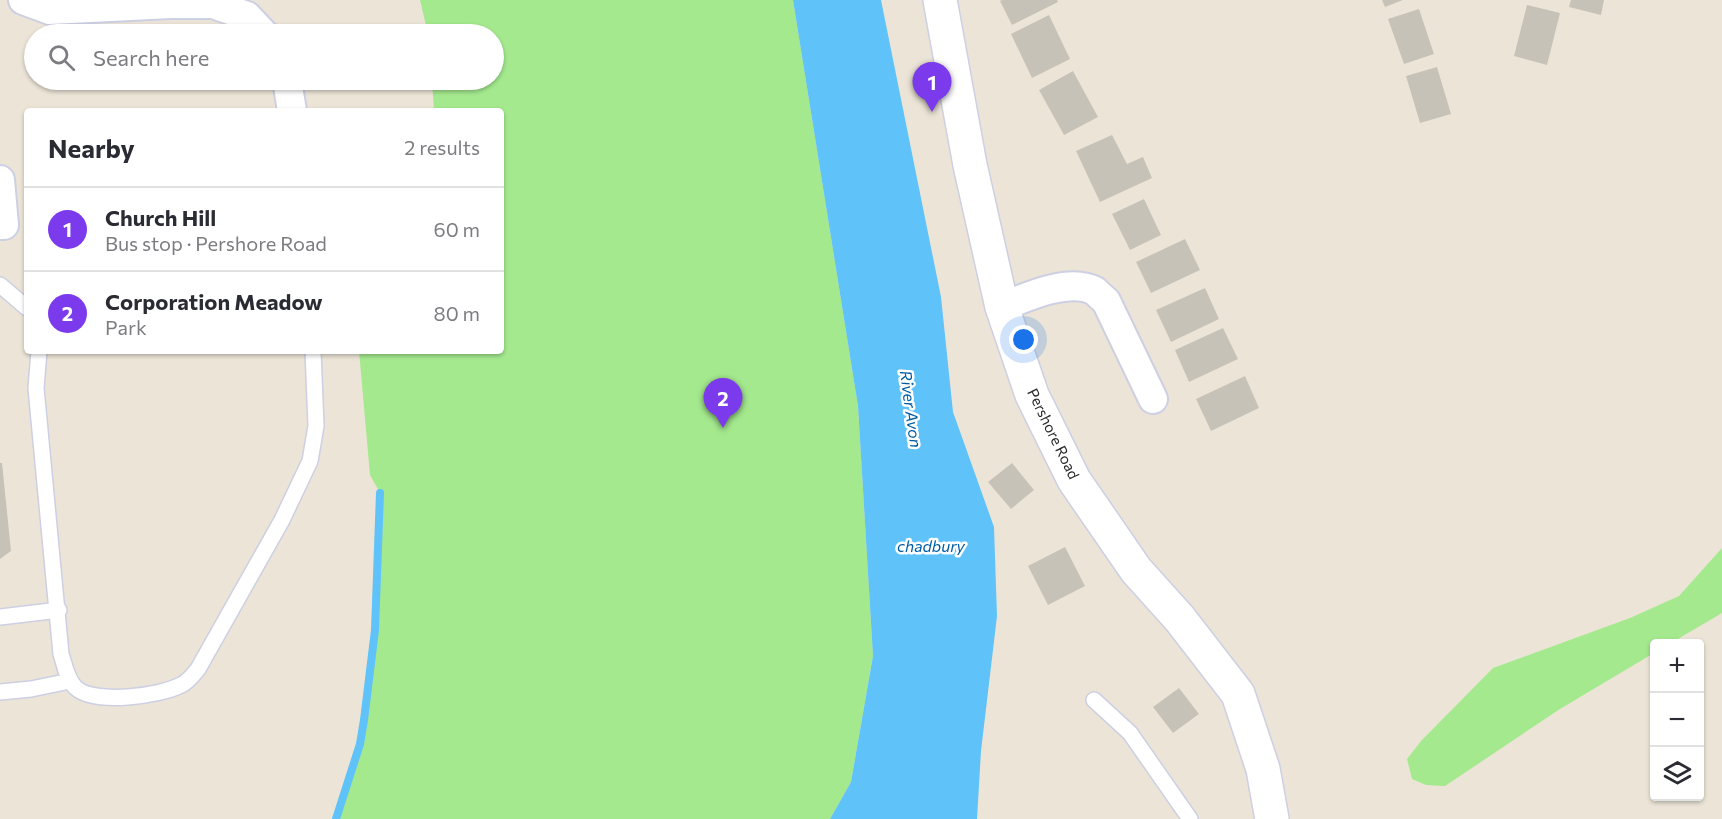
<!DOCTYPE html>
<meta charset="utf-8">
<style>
body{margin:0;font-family:Commissioner,sans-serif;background:#f2f2f3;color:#2b2b33}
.controls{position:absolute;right:18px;bottom:18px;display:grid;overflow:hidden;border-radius:6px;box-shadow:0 2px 4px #0004}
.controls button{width:54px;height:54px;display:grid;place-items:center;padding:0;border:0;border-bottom:2px solid #e1e1e2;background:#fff;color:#2b2b33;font:30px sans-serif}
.you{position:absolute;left:1024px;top:340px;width:21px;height:21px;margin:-15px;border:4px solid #fff;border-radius:50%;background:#1a73e8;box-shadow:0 0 0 9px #1a73e833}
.badge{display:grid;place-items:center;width:39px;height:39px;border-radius:50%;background:#7c3aed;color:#fff;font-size:20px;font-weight:700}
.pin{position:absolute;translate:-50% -50px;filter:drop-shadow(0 2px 3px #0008)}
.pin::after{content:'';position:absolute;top:32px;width:21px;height:18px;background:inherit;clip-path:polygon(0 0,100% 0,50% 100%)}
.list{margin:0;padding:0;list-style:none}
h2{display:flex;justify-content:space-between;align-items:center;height:78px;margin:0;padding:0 24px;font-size:26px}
h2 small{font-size:20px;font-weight:400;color:#7c7c81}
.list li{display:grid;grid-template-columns:39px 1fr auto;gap:18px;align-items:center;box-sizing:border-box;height:84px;padding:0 24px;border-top:2px solid #e1e1e2}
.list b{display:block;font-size:22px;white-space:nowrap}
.list p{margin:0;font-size:20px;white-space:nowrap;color:#7c7c81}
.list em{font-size:20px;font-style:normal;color:#7c7c81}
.icon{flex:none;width:33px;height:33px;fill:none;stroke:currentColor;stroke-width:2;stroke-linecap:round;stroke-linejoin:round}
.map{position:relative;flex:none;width:1722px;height:819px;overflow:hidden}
.search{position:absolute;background:#fff;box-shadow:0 2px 4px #0004;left:24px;top:24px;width:480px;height:66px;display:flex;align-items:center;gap:15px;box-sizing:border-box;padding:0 21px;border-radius:33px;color:#7c7c81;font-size:22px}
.panel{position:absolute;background:#fff;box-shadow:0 2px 4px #0004;left:24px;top:108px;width:480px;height:246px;border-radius:6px}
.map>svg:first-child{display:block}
.green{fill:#a4e98e}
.water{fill:#5fc2f9}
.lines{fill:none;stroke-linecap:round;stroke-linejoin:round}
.stream{stroke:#5fc2f9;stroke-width:8}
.building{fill:#c7c2b7}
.lane-casing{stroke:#cdcfe3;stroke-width:18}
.street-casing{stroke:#cdcfe3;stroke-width:32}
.secondary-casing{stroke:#cdcfe3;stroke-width:36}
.lane{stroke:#fff;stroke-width:15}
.street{stroke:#fff;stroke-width:28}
.secondary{stroke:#fff;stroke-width:33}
.labels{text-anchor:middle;stroke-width:5;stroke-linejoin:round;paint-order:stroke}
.street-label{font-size:15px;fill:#282828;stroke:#fff}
.water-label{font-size:16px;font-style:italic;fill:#015ca3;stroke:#fff}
</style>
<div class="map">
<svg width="1722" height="819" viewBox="0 0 1722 819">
<rect width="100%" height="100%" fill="#ece5d7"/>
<!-- green -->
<path class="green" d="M420,0H793L858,406L873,656L851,782L830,819H336L360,744L375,630L380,493L370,475L359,351H501V111H434L432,80H494V34H428Z
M1722,548V613L1671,643L1654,644V653L1560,709L1445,786L1426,785L1412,779L1407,759L1421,741L1493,668L1630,618L1679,596Z"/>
<!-- water -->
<path class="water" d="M793,0H881L941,297L953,412L994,527L997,616L981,751L977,819H830L851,782L873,656L858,406Z"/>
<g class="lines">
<!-- stream -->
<path class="stream" d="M336,819L360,744L364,720L375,630L380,493"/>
</g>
<!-- building -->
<path class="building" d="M1002,0H1057L1058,2L1012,25L1000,1Z
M1382,0H1403L1385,7Z
M1571,0H1604L1601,15L1569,7Z
M1527,5L1560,13L1547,65L1514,56Z
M1419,9L1434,54L1404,64L1388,19Z
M1049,15L1070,59L1032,78L1011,34Z
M1437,67L1451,114L1420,123L1406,76Z
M1073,71L1098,117L1064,135L1039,90Z
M1112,135L1127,164L1143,157L1152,178L1100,202L1076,151Z
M1144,199L1161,235L1130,250L1112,214Z
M1185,239L1200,270L1151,293L1136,262Z
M1205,288L1219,319L1171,342L1156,310Z
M1223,328L1238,359L1189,382L1175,350Z
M1245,376L1259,408L1211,431L1196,399Z
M0,463H2L11,551L0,559Z
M1012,463L1034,490L1011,509L988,482Z
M1065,547L1085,586L1048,605L1028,566Z
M1179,688L1199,714L1173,733L1153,707Z"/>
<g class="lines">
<!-- lane casing -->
<g class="lane-casing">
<path id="lane" d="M0,285L27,308
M39,351L36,388L61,654C65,666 67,680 76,688C95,705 160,696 181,685C188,682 193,675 198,669L282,520L310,461L316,426L313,351
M0,617L59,610
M0,692L31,689L70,681
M1094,700L1130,733L1190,819"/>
</g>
<!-- street casing -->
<g class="street-casing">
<path id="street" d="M23,0L50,10L171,4H213L247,16L264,34
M287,80L292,111
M0,180L4,225H0
M1002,307C1026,297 1070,277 1095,291C1098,294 1102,298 1106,301L1153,399"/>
</g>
<!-- secondary casing -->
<g class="secondary-casing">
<path id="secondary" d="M940,0L970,165L1002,307L1032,395L1074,480L1136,570L1180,619L1238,694L1263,769L1272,819"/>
</g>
<!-- lane -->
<use href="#lane" class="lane"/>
<!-- street -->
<use href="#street" class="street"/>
<!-- secondary -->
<use href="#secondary" class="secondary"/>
</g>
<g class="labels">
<!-- street labels -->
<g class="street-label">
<text transform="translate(1053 434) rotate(64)" y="5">Pershore Road</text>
</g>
<!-- water labels -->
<g class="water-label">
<text transform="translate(911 409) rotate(82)" y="6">River Avon</text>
<text x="931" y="552">chadbury</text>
</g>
</g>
</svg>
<div class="controls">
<button>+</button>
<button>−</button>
<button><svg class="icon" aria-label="layers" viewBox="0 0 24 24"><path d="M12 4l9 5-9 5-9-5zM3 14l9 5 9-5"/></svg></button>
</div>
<div class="you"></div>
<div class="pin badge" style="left:932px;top:112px">1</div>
<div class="pin badge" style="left:723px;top:428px">2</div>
<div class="search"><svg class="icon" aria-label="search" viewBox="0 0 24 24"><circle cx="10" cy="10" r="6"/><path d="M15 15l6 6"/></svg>Search here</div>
<section class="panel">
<h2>Nearby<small>2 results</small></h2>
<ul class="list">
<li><span class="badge">1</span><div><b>Church Hill</b><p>Bus stop · Pershore Road</p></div><em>60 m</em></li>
<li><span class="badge">2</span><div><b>Corporation Meadow</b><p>Park</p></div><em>80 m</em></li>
</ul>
</section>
</div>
